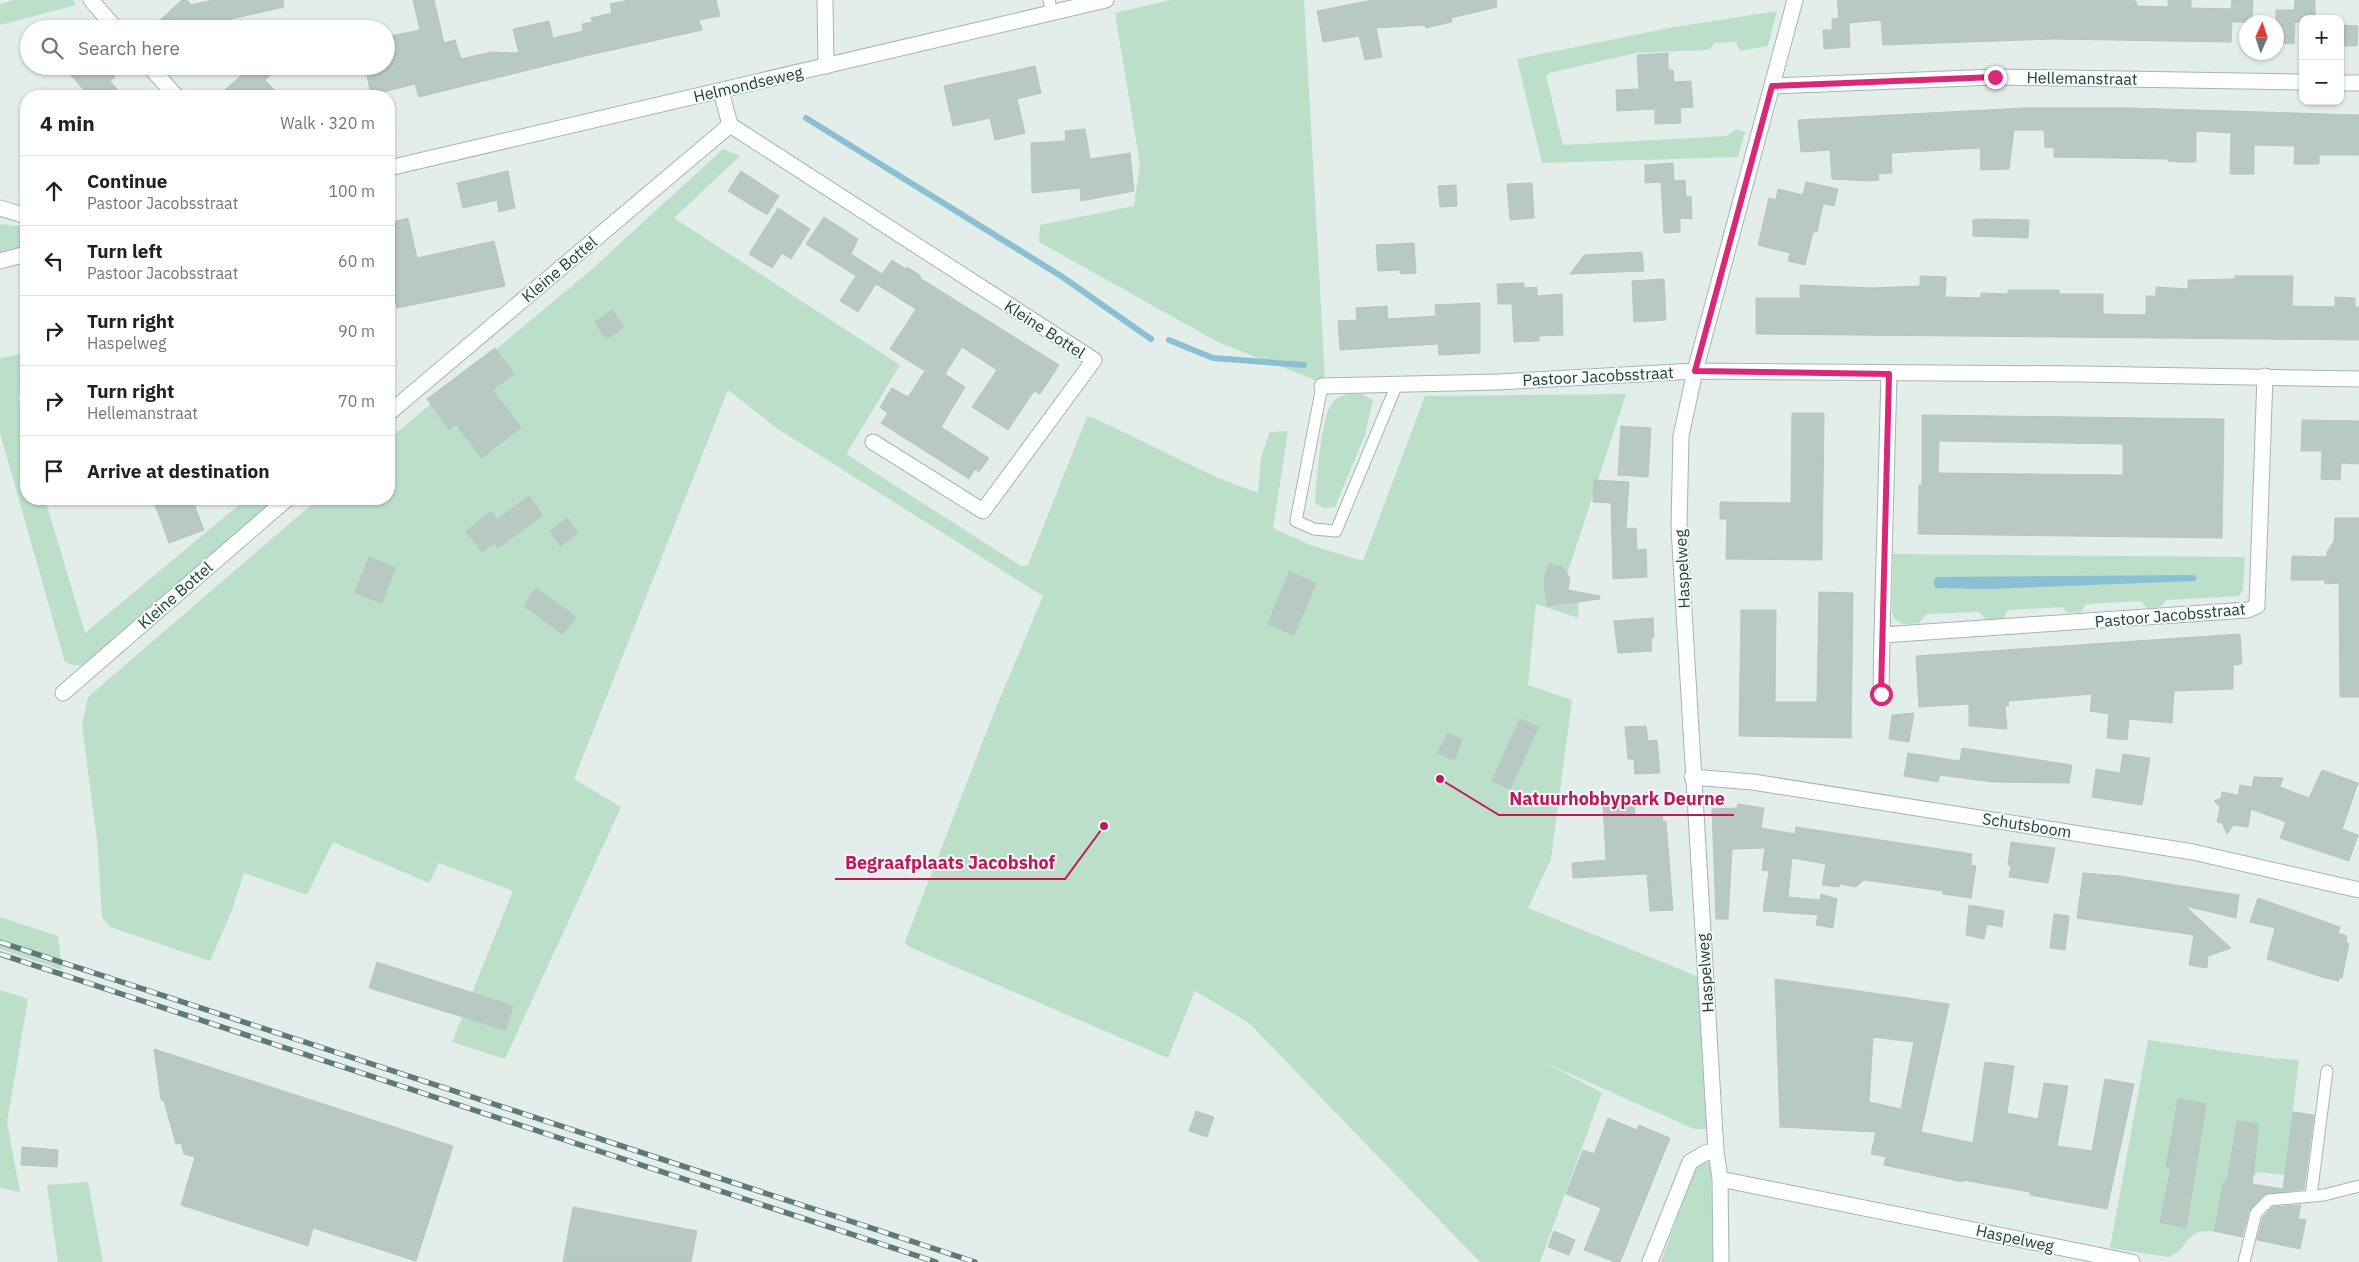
<!DOCTYPE html>
<meta charset="utf-8">
<style>
body{margin:0;font-family:"IBM Plex Sans",sans-serif;background:#f6f6f6;color:#202124}
.controls{position:absolute;right:15px;top:15px;display:grid;overflow:hidden;border-radius:10px;box-shadow:0 1px 4px #0004}
.controls button{width:45px;height:45px;display:grid;place-items:center;padding:0;border:0;border-bottom:1px solid #e0e0e0;background:#fff;color:#202124;font:25px sans-serif}
.compass{position:absolute;left:2239px;top:15px;width:45px;height:45px;border-radius:50%;background:#fff;box-shadow:0 1px 4px #0004;rotate:3deg}
.stop{position:absolute;width:15px;height:15px;margin:-11px;border:4px solid #db2777;border-radius:50%;background:#fff}
.stop.end{background:#db2777;border-color:#fff;box-shadow:0 1px 5px #0008}
.list{margin:0;padding:0;list-style:none}
h2{display:flex;justify-content:space-between;align-items:center;height:65px;margin:0;padding:0 20px;font-size:21px}
h2 small{font-size:16px;font-weight:400;color:#757577}
.list li{display:grid;grid-template-columns:32px 1fr auto;gap:15px;align-items:center;box-sizing:border-box;height:70px;padding:0 20px;border-top:1px solid #e0e0e0}
.list b{display:block;font-size:19px;white-space:nowrap}
.list p{margin:0;font-size:16px;white-space:nowrap;color:#757577}
.list em{font-size:16px;font-style:normal;color:#757577}
.icon{flex:none;width:28px;height:28px;fill:none;stroke:currentColor;stroke-width:2;stroke-linecap:round;stroke-linejoin:round}
.map{position:relative;flex:none;width:2359px;height:1262px;overflow:hidden}
.search{position:absolute;background:#fff;box-shadow:0 1px 4px #0004;left:20px;top:20px;width:375px;height:55px;display:flex;align-items:center;gap:12px;box-sizing:border-box;padding:0 18px;border-radius:28px;color:#757577;font-size:19px}
.panel{position:absolute;background:#fff;box-shadow:0 1px 4px #0004;left:20px;top:90px;width:375px;height:415px;border-radius:20px}
.map>svg:first-child{display:block}
.green{fill:#bcdfc9}
.water{fill:#8bbfd3}
.lines{fill:none;stroke-linecap:round;stroke-linejoin:round}
.stream{stroke:#8bbfd3;stroke-width:6}
.building{fill:#b8c8c3;stroke:#b5c7c2;fill-rule:evenodd}
.service-casing{stroke:#a5b5b2;stroke-width:13}
.minor-casing{stroke:#a5b5b2;stroke-width:17}
.tertiary-casing{stroke:#a5b5b2;stroke-width:17}
.service{stroke:#fff;stroke-width:11}
.minor{stroke:#fff;stroke-width:15}
.tertiary{stroke:#fff;stroke-width:15}
.rail-casing{stroke:#5d7a76;stroke-width:5.5}
.rail{stroke:#f4faf7;stroke-width:4;stroke-dasharray:11;stroke-linecap:butt}
.route{stroke:#db2777;stroke-width:6}
.labels{text-anchor:middle;stroke-width:4;stroke-linejoin:round;paint-order:stroke}
.street-label{font-size:16px;fill:#223f3b;stroke:#f4faf7}
.leader{fill:none;stroke:#c2185b;stroke-width:2}
.callout-dot{fill:#c2185b;stroke:#f4faf7;stroke-width:2}
.callout-label{font-size:18px;text-anchor:middle;font-weight:bold;fill:#c2185b;stroke:#f4faf7;stroke-width:4;stroke-linejoin:round;paint-order:stroke}
</style>
<div class="map">
<svg width="2359" height="1262" viewBox="0 0 2359 1262">
<rect width="100%" height="100%" fill="#e3edea"/>
<!-- green -->
<path class="green" d="M14,0H73L76,5L0,25V4Z
M1171,0H1304L1325,379L1315,380L1218,342L1039,242L1040,225L1134,206L1140,164L1115,13Z
M1777,11L1768,46L1740,51L1736,42L1715,43L1708,50L1636,53L1549,73L1546,76L1563,145L1727,136L1737,129L1745,132L1738,157L1542,163L1517,59L1669,28Z
M723,149L740,156L674,218L900,365L846,454L1021,566L1028,565L1087,417H1092L1218,478L1258,493L1261,457L1270,432L1288,431L1273,528L1310,545L1363,561L1425,396L1626,394L1562,590L1579,597L1578,618L1536,604L1528,685L1572,700L1551,859L1528,908L1699,977L1709,1129H1694L1548,1064L1602,1093L1540,1262H1480L1249,1023L1195,991L1168,1058L907,946L905,942L995,710L1043,596L778,429L728,390L574,779L621,807L505,1059L452,1042L513,891L439,863L429,883L333,842L307,895L244,873L231,913L210,961L110,927L102,917L97,840L82,725L88,697L318,499H389V439L592,269Z
M0,224L26,227V249L0,255Z
M26,353V395L18,396L26,428V499H45L85,633L246,499H289L87,664C79,666 73,666 65,662L0,433V358Z
M1360,393L1373,400L1365,435L1335,507L1324,508L1315,503C1316,484 1321,417 1332,403C1339,394 1349,394 1360,393Z
M1893,554L2245,557L2243,590L2239,596L2166,600L2161,607L2147,608L2141,601L2086,604L2081,612L2068,613L2062,607L2008,610L2003,619L1986,620L1979,612L1926,614L1919,623C1906,625 1895,626 1892,611Z
M0,917L58,936L62,970L0,949Z
M0,990L28,999L7,1123L20,1192L0,1188Z
M2148,1040L2272,1058L2299,1060L2285,1175L2259,1172L2248,1180L2220,1232C2181,1226 2193,1248 2168,1257L2110,1248Z
M1702,1162L1711,1163L1713,1262H1661L1694,1171Z
M88,1182L103,1262H58L47,1185Z"/>
<!-- water -->
<path class="water" d="M2194,575L2197,578L2195,581L1988,589L1936,588L1933,583L1936,577Z"/>
<g class="lines">
<!-- stream -->
<path class="stream" d="M806,118L1061,276L1151,339
M1169,340L1213,358L1304,365"/>
</g>
<!-- building -->
<path class="building" d="M182,0H187L191,5L212,0H283L284,7L227,20V22L200,29H150Z
M413,0H434L444,43L455,40L461,59L491,52L519,53L513,29L549,21L553,38L583,31L582,24L592,22L591,18L612,13L610,4L629,0H716L720,16L699,20L702,30L585,56L419,97L415,84L371,95L365,66H386V37L420,30Z
M1373,0H1496L1497,7L1451,18L1452,22L1426,28L1425,25L1376,28L1382,57L1365,60L1359,36L1323,42L1317,11Z
M1837,0H2115L2136,1L2137,6L2168,7V0H2191V8L2231,9L2232,0H2253L2252,22H2232L2231,42L2053,39L1883,45L1881,20L1849,23L1850,47L1824,49L1823,30H1832V19L1839,18Z
M2295,0H2315V19H2303V22H2295L2294,44L2276,43V10H2294Z
M2340,25L2358,26L2357,46H2340Z
M1668,53V70H1673L1674,82L1691,81L1693,107L1680,108L1681,123L1655,124V109L1617,111L1616,90L1639,89L1637,55Z
M63,66H105L115,77L110,81L123,96H89Z
M252,66H281L265,80L280,96H218Z
M1035,66L1041,93L1017,99L1025,133L995,140L990,118L953,126L944,86Z
M2023,108H2131L2359,115V155H2319V164H2294L2295,146L2254,145V174H2230L2231,133L2196,131V162H2180L2168,161V159L2054,157V148L2045,147L2044,130H2014L2009,169L1981,170L1980,148L1891,153L1892,173L1878,174L1879,180L1869,181L1832,179L1830,150L1801,152L1798,120Z
M1085,129L1090,159L1130,153L1134,191L1081,201L1080,188L1032,193L1031,143L1066,141L1065,131Z
M1673,163L1674,181L1685,180L1686,197L1691,196L1692,219L1680,218V232L1664,233L1661,182L1645,183V165Z
M508,171L515,208L499,212L497,200L463,208L457,183Z
M741,171L779,196L767,215L728,191Z
M1806,182L1838,189L1834,206L1823,204L1817,232H1813L1805,265L1788,261L1790,253L1758,245L1769,198L1776,200L1778,189L1803,195Z
M1532,183L1534,218L1510,220L1507,184Z
M1456,185L1457,206L1440,207L1438,186Z
M778,208L810,229L791,259L782,253L772,268L749,254Z
M824,217L858,239L851,254L882,274L892,260L906,269L907,267L921,276L920,278L1059,365L1040,394L1034,391L1008,430L972,407L997,370L962,347L945,374L965,387L941,427L989,458L979,472L975,469L969,479L881,423L888,413L880,407L892,388L908,397L925,371L890,349L916,309L876,284L858,312L840,301L856,276L806,244Z
M408,218L417,258L494,241L505,286L397,308L394,294L389,295V223Z
M1983,219L2029,220L2028,238L1973,236V220Z
M1414,243L1416,273L1400,274V270L1378,271L1376,245Z
M1642,252L1644,271L1570,274L1584,255Z
M1920,276L1946,277L1945,297L1981,298V293L2008,294V290H2059V294H2103V314L2146,315V296H2156V287L2188,289V280L2235,279V276H2293L2292,306L2335,307V297L2355,298V307H2359V340L1756,334V298H1800V285L1873,288L1920,286Z
M1664,279L1666,320L1634,322L1632,281Z
M1524,283V288L1537,287V296L1562,294L1563,335L1539,336V341L1514,342L1512,304H1498L1497,284Z
M1480,303V353L1439,355L1438,344L1340,350L1338,321L1357,320L1356,308L1387,306L1388,319L1436,316L1435,305Z
M612,310L624,327L606,339L595,322Z
M495,348L514,374L492,390L521,427L482,458L456,424L449,429L427,399Z
M1792,413H1824L1822,560L1726,559L1727,519H1720V502L1791,503Z
M1922,415L2224,419L2222,538L1918,534L1919,485H1922ZM1939,441L2123,444V475L1938,473Z
M2302,420L2359,421V464L2341,463L2340,480L2321,479L2322,451H2301Z
M1621,426L1651,428L1648,477L1618,475Z
M1594,480L1629,482L1626,529L1636,528L1637,550L1646,549L1647,577L1613,579L1611,503L1593,502Z
M529,496L543,515L498,548L494,543L482,552L466,531L491,512L497,520Z
M153,499H192L204,530L169,543Z
M567,518L578,533L560,546L550,531Z
M2335,518H2359V697H2340L2339,583L2325,584V580H2291L2292,556L2327,557V552L2334,541Z
M369,557L395,568L382,603L355,593Z
M1549,564L1562,567L1570,578L1568,590L1600,596V599L1547,606L1544,579Z
M1289,572L1316,583L1294,635L1268,624Z
M536,588L576,617L563,634L524,606Z
M1819,592L1853,593L1851,738L1739,736L1741,610H1776L1775,702H1817Z
M1653,618L1654,637L1651,638L1652,651L1618,653L1614,621Z
M2240,634L2242,664L2233,665V689L2174,691L2172,723L2129,719L2127,740L2107,738L2109,714L2090,711L2092,694L2008,701L2009,706H2005L2007,729L1969,726V704L1919,707L1916,656Z
M1914,713L1909,742L1889,739L1892,715Z
M1520,719L1538,727L1510,789L1492,781Z
M1646,726L1648,741L1657,740L1660,773L1635,774L1634,759H1628L1625,727Z
M1448,733L1462,740L1454,760L1438,753Z
M1962,748L2072,765L2069,783L1993,782L1940,775L1938,782L1904,776L1908,753L1960,761Z
M2123,754L2150,758L2142,805L2092,797L2096,769L2120,773Z
M2322,770L2358,783L2342,829L2358,835L2349,861L2280,838L2286,822L2251,809L2248,827L2233,825L2227,834L2222,823L2217,822L2220,807L2214,801L2221,798L2222,792L2238,795L2240,785L2252,787L2254,777L2283,778L2280,787L2309,798Z
M1634,799L1635,816L1662,815L1663,822L1666,821L1673,910L1650,911L1647,874L1573,878L1572,863L1606,860L1603,801Z
M1738,804L1764,808L1761,828L1795,834L1796,827L1972,854L1971,865L1976,866L1971,898L1943,894V891L1864,880L1856,887L1840,884L1839,887L1822,885L1826,864L1792,858L1788,897L1820,900L1821,894L1837,899L1833,928L1816,925L1818,915L1763,911L1769,871L1762,870L1765,848L1732,849L1728,919H1716L1712,809L1737,808Z
M2011,842L2055,848L2048,883L2009,877L2011,865H2008Z
M2083,873L2119,876L2239,895L2236,918L2185,906L2231,948L2208,956L2207,968L2189,965L2194,935L2077,918Z
M2258,898L2340,927L2338,933L2347,936L2346,943H2349L2342,978L2339,977V981L2325,978L2267,959L2275,928L2250,922Z
M1969,905L2004,911L2002,927L1987,924L1984,939L1966,935Z
M2054,914L2069,916L2065,950L2050,948Z
M377,962L513,1006L505,1030L369,988Z
M1775,979L1949,1004L1921,1132L1973,1143L1985,1062L2014,1066L2007,1113L2038,1119L2044,1083L2068,1086L2057,1146L2092,1151L2105,1079L2134,1084L2107,1209L2030,1195V1192L1963,1180V1182L1884,1165L1886,1157L1871,1154L1876,1132L1780,1127ZM1873,1037L1914,1042L1901,1109L1869,1102Z
M154,1049L453,1146L416,1261L313,1228L308,1246L181,1205L195,1157L184,1154L181,1143L176,1144L164,1101L161,1100Z
M2178,1099L2206,1104L2186,1228L2160,1222L2171,1168L2166,1167Z
M1196,1111L1214,1117L1207,1137L1189,1131Z
M2293,1112L2314,1115L2304,1189L2264,1195L2249,1211L2242,1237L2214,1231L2224,1181H2227L2237,1121L2259,1124L2252,1184L2283,1189Z
M1608,1118L1637,1130L1639,1125L1670,1138L1620,1262H1615L1584,1250L1601,1208L1566,1194L1583,1150L1594,1154Z
M22,1147L58,1150L57,1167L21,1165Z
M2301,1205L2298,1219L2306,1220L2300,1249L2257,1240L2263,1217L2272,1207Z
M573,1207L697,1231L691,1262H563Z
M1554,1231L1575,1240L1569,1255L1548,1247Z"/>
<g class="lines">
<!-- service casing -->
<g class="service-casing">
<path id="service" d="M1049,0L1052,13
M1322,386L1296,521L1314,529L1336,531L1397,384
M2311,1196L2327,1071
M2244,1262L2256,1213L2269,1200L2324,1195L2359,1186"/>
</g>
<!-- minor casing -->
<g class="minor-casing">
<path id="minor" d="M91,0L116,29
M825,0L826,66
M149,66L176,96
M2340,83H2359
M1772,86L1995,77L2303,82
M730,125L1094,360L983,511L873,442
M0,261L26,254
M1889,374L1882,635L2248,610L2257,606L2265,376
M1322,386L1497,382L1695,371L2082,374L2359,379
M389,413L730,125L721,91
M63,693L287,499
M1881,694L1882,635
M1692,777L1753,782L2193,852L2359,890
M1720,1179L2132,1262
M1650,1262L1690,1162L1705,1153L1716,1151
M1721,1262L1720,1179L1716,1151L1679,527L1681,436L1695,371L1795,0"/>
</g>
<!-- tertiary casing -->
<g class="tertiary-casing">
<path id="tertiary" d="M389,168L1106,0
M0,208L26,216"/>
</g>
<!-- service -->
<use href="#service" class="service"/>
<!-- minor -->
<use href="#minor" class="minor"/>
<!-- tertiary -->
<use href="#tertiary" class="tertiary"/>
<!-- rail casing -->
<g class="rail-casing">
<path id="rail" d="M0,942L975,1262
M0,954L936,1262"/>
</g>
<!-- rail -->
<use href="#rail" class="rail"/>
</g>
<g class="lines">
<!-- route -->
<path class="route" d="M1881,694L1889,374L1695,371L1772,86L1995,77"/>
</g>
<g class="labels">
<!-- street labels -->
<g class="street-label">
<text transform="translate(2082 78) rotate(1)" y="6">Hellemanstraat</text>
<text transform="translate(748 84) rotate(-13)" y="6">Helmondseweg</text>
<text transform="translate(559 269) rotate(-40)" y="6">Kleine Bottel</text>
<text transform="translate(1045 329) rotate(33)" y="6">Kleine Bottel</text>
<text transform="translate(1598 376) rotate(-3)" y="6">Pastoor Jacobsstraat</text>
<text transform="translate(1682 569) rotate(-93)" y="6">Haspelweg</text>
<text transform="translate(175 595) rotate(-41)" y="6">Kleine Bottel</text>
<text transform="translate(2170 615) rotate(-5)" y="6">Pastoor Jacobsstraat</text>
<text transform="translate(2027 825) rotate(9)" y="6">Schutsboom</text>
<text transform="translate(1705 973) rotate(-94)" y="6">Haspelweg</text>
<text transform="translate(2015 1238) rotate(12)" y="6">Haspelweg</text>
</g>
</g>
<!-- callouts -->
<path class="leader" d="M1440 779L1499 815H1734M1104 826L1065 879H835"/>
<g class="callout-dot">
<circle cx="1440" cy="779" r="5"/>
<circle cx="1104" cy="826" r="5"/>
</g>
<g class="callout-label">
<text x="1617" y="805">Natuurhobbypark Deurne</text>
<text x="950" y="869">Begraafplaats Jacobshof</text>
</g>
</svg>
<div class="controls">
<button>+</button>
<button>−</button>
</div>
<svg class="compass" viewBox="-18 -18 36 36"><path d="M0-13l5 13h-10z" fill="#e53935"/><path d="M0 13l5-13h-10z" fill="#757577"/></svg>
<div class="stop" style="left:1881px;top:694px"></div>
<div class="stop end" style="left:1995px;top:77px"></div>
<div class="search"><svg class="icon" aria-label="search" viewBox="0 0 24 24"><circle cx="10" cy="10" r="6"/><path d="M15 15l6 6"/></svg>Search here</div>
<section class="panel">
<h2>4 min<small>Walk · 320 m</small></h2>
<ul class="list">
<li><svg class="icon" aria-label="ahead" viewBox="0 0 24 24"><path d="M12 20V5M6 11l6-6 6 6"/></svg><div><b>Continue</b><p>Pastoor Jacobsstraat</p></div><em>100 m</em></li>
<li><svg class="icon" aria-label="left" viewBox="0 0 24 24"><path d="M17 20v-9H6M10 6l-5 5 5 5"/></svg><div><b>Turn left</b><p>Pastoor Jacobsstraat</p></div><em>60 m</em></li>
<li><svg class="icon" aria-label="right" viewBox="0 0 24 24"><path d="M7 20v-9h11M14 6l5 5-5 5"/></svg><div><b>Turn right</b><p>Haspelweg</p></div><em>90 m</em></li>
<li><svg class="icon" aria-label="right" viewBox="0 0 24 24"><path d="M7 20v-9h11M14 6l5 5-5 5"/></svg><div><b>Turn right</b><p>Hellemanstraat</p></div><em>70 m</em></li>
<li><svg class="icon" aria-label="arrive" viewBox="0 0 24 24"><path d="M6 21V4h12l-3 4 3 4H6"/></svg><div><b>Arrive at destination</b></div></li>
</ul>
</section>
</div>
